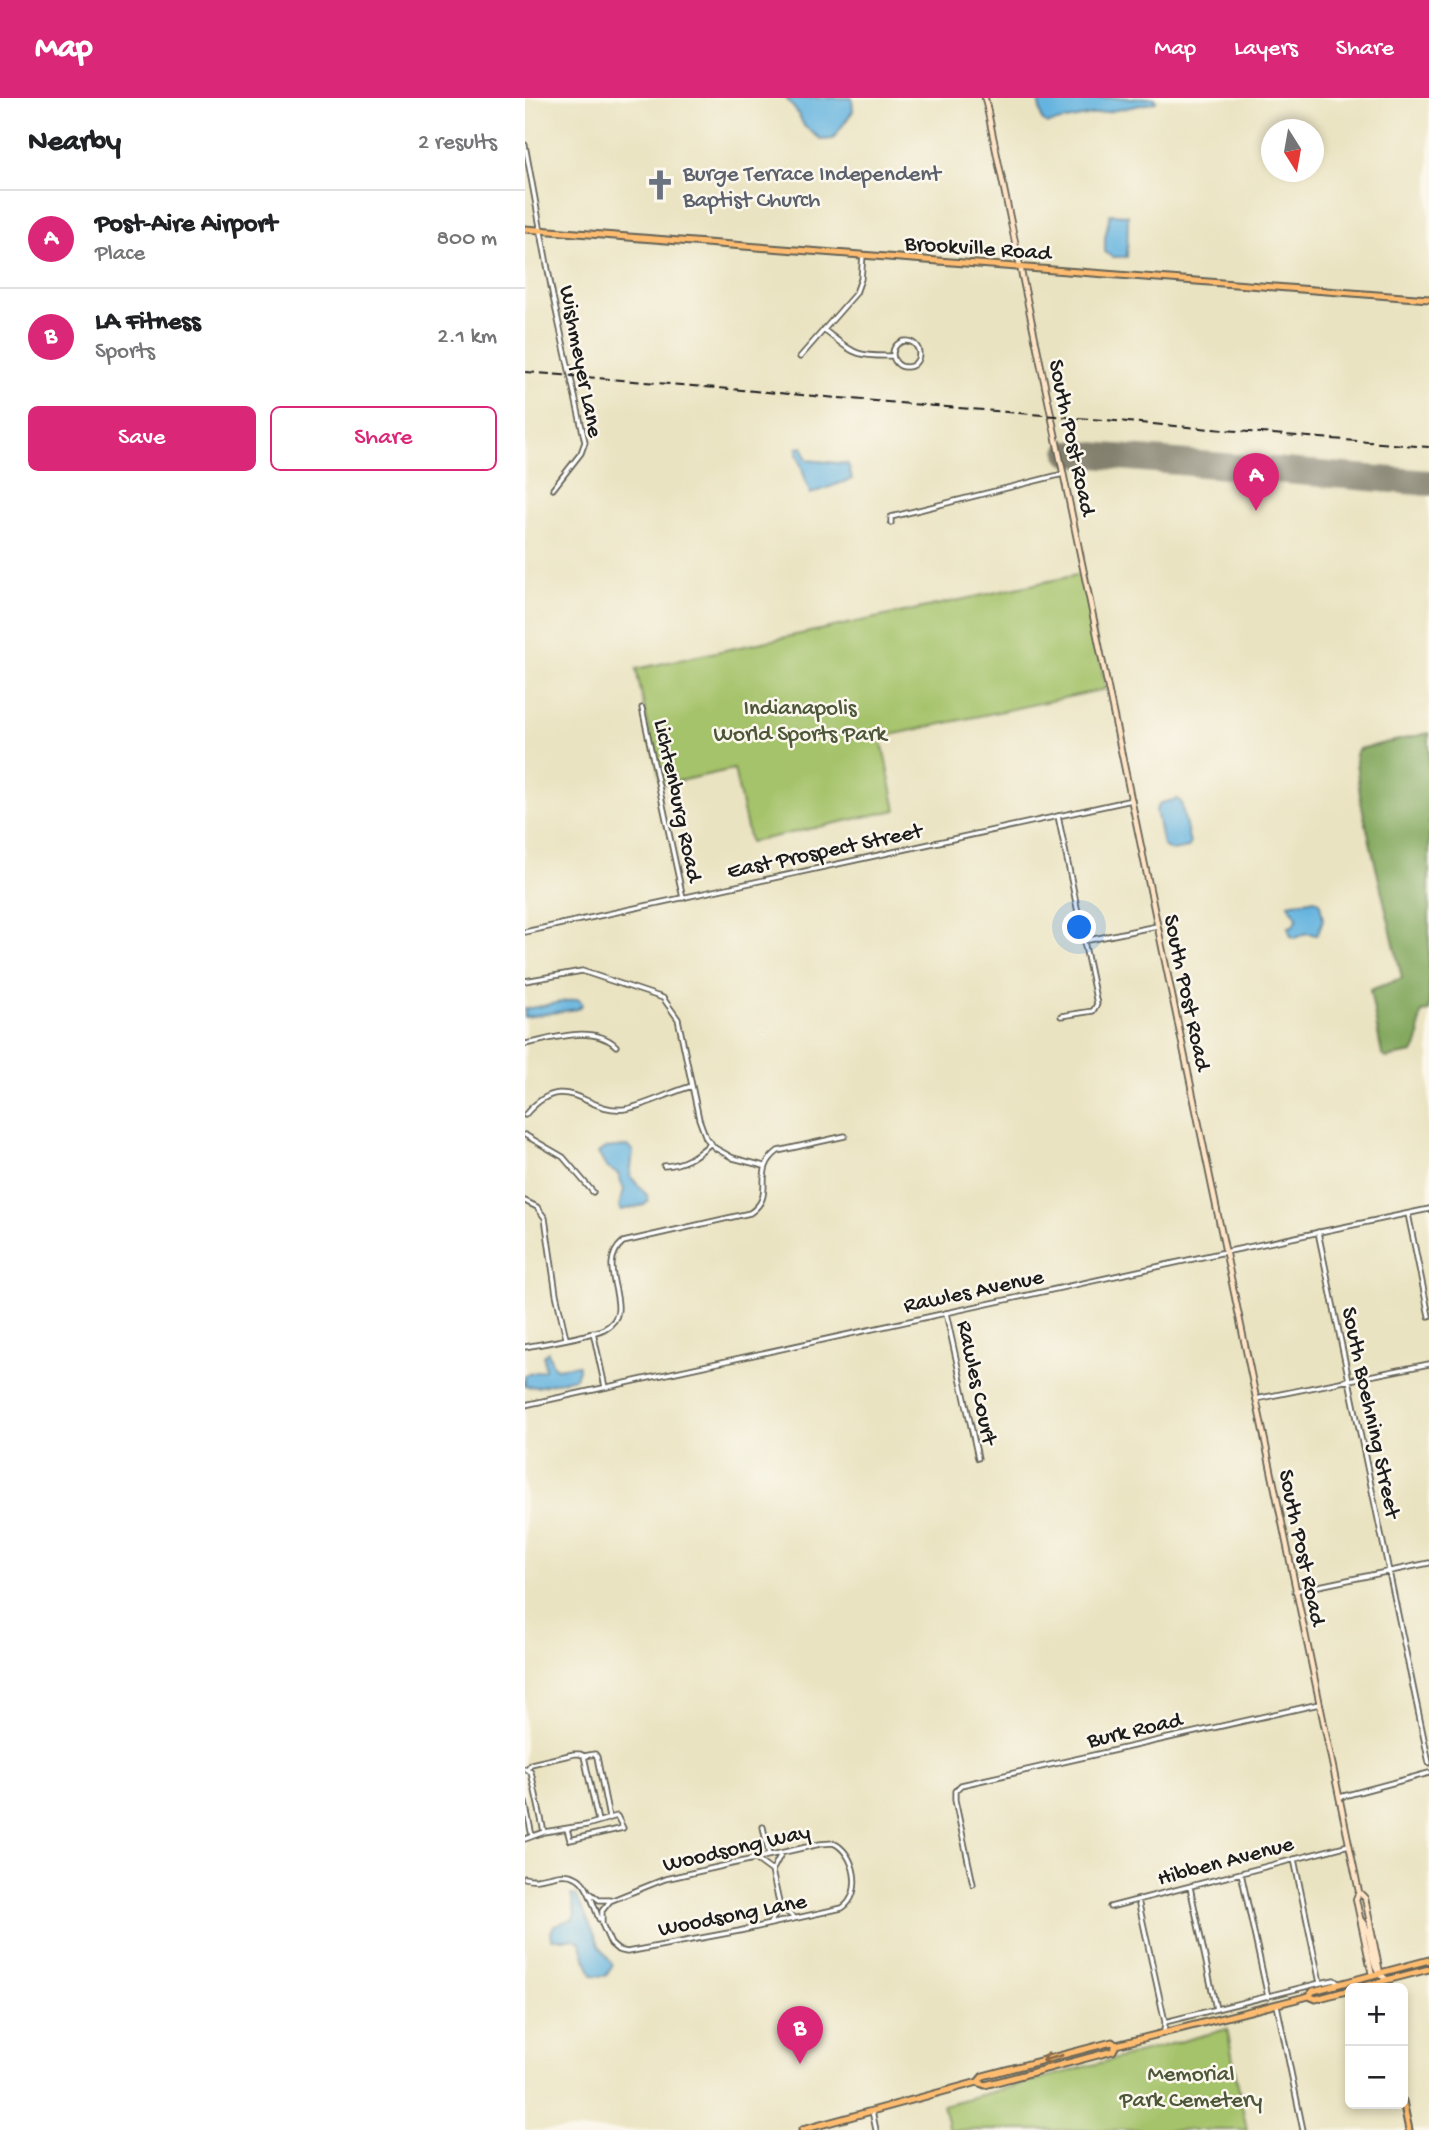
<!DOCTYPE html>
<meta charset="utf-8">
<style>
body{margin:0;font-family:"Gochi Hand",sans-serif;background:#f2f2f2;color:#202124}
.controls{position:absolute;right:21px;bottom:21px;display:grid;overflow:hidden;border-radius:10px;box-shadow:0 4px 10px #0003}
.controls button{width:63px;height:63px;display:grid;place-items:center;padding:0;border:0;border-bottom:2px solid #e0e0e0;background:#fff;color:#202124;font:35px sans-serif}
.compass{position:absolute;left:736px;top:21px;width:63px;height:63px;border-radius:50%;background:#fff;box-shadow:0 4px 10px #0003;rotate:169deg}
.you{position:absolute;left:555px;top:830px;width:24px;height:24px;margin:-18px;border:5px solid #fff;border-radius:50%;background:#1a73e8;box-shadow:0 0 0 10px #1a73e833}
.badge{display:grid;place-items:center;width:46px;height:46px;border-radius:50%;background:#db2777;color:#fff;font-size:23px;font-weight:700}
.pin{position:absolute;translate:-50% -58px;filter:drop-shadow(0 2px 4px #0008)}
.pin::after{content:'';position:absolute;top:37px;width:24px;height:21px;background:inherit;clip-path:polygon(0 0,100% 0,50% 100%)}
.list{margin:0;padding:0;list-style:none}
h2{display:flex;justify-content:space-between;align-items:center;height:91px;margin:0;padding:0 28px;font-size:30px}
h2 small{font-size:23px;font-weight:400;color:#757577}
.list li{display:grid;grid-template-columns:46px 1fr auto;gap:21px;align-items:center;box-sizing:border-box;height:98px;padding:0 28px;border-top:2px solid #e0e0e0}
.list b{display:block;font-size:26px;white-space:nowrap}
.list p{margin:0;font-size:23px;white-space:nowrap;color:#757577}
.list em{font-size:23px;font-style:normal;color:#757577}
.actions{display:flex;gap:14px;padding:21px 28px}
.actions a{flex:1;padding:16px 0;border:2px solid #db2777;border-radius:10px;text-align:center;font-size:24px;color:#db2777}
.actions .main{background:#db2777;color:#fff}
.map{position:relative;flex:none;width:904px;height:2032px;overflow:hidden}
header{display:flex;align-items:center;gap:42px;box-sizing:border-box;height:98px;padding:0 35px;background:#db2777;color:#fff}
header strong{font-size:33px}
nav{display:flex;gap:38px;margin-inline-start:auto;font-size:24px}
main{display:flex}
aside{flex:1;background:#fff}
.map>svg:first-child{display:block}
.green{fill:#a5c36b;stroke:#607044;stroke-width:2}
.forest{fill:#84a95f;stroke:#50623e;stroke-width:2}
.water{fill:#65b4df;stroke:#40687e;stroke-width:2}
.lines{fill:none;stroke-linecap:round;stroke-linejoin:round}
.runway{stroke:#83806e;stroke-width:26}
.minor-casing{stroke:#646256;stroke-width:7}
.tertiary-casing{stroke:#646256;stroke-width:7}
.secondary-casing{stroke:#646256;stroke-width:8}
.primary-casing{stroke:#646256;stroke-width:9}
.minor{stroke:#fff;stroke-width:3.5}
.tertiary{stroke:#fff;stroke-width:3.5}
.secondary{stroke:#ffe4c6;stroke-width:4.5}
.primary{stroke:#febc70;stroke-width:5}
.rail{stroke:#1c1c1c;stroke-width:2;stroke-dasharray:10 5;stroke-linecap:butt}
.oneway{stroke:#8d6c46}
.labels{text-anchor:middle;stroke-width:5;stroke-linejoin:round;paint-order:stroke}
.worship-label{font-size:23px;fill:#5b616d;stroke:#fbf7ec;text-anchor:start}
.street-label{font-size:23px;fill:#1c1c1c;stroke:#fbf7ec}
.park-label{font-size:23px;fill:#4c5638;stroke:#fbf7ec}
</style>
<header>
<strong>Map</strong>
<nav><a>Map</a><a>Layers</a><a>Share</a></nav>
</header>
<main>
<aside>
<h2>Nearby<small>2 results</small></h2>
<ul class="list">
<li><span class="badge">A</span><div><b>Post-Aire Airport</b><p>Place</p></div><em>800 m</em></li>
<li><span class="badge">B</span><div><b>LA Fitness</b><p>Sports</p></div><em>2.1 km</em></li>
</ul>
<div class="actions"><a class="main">Save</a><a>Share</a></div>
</aside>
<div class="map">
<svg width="904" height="2032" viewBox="0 0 904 2032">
<rect width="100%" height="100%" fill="#fbf7ec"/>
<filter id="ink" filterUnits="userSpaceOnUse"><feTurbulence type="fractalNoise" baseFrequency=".0143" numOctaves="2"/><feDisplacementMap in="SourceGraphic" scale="14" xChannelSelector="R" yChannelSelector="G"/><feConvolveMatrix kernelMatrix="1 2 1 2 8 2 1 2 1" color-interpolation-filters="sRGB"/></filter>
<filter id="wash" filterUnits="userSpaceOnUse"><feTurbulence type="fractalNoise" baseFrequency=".00686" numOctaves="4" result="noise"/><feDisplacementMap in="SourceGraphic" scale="28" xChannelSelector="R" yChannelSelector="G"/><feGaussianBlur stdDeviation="1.57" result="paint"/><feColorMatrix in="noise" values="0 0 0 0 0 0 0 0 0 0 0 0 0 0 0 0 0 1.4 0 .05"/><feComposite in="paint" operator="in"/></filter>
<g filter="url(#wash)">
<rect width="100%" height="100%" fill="#eae3c1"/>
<!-- green -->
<path class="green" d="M557,476L581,591L356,639L371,712L225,744L209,671L136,687L111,571Z
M702,1931L722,2032H424L418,2007Z"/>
<!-- forest -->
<path class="forest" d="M904,635V913L897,914C891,931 899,937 888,955L861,960L857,957L845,892L877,880L836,705L830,656L834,651Z"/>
<!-- water -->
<path class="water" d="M261,0H327L328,13L308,41L297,42L279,28L274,17Z
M513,0H630L631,4L522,26L517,22Z
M585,116L603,117L602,159H587L580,154V140Z
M278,349L282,362L323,366L327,381L285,396L272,355V350Z
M652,701L656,704L665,746L663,750L647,753L638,748L631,712L635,705Z
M790,801L795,804L798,822L792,837L782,835L770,840L766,838L763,829L768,828L772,819L763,806Z
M52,901L56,903L57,907L52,911L0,919V911Z
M103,1048L108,1053L105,1078L122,1097L124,1103L119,1107L96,1112L94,1108L99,1092L93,1076L81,1069L73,1055L80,1050Z
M23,1254L28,1267L31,1270L54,1267V1272L50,1280L12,1289L0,1288V1277L20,1272L19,1258Z
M46,1797H51L75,1848L88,1867L81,1878L67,1877L55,1845L50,1841H27L26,1834L29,1827L48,1821L50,1815Z"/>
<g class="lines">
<!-- runway -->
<path class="runway" d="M544,355L904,385"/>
</g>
</g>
<g filter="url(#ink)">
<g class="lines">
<!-- minor casing -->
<g class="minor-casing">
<path id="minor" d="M0,47L28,199L60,344L56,355L28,391
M299,232C329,255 329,259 368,258
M368 256a13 13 0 1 1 26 0a13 13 0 1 1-26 0Z
M275,259L331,195L336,181L338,157
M366,425V419L538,376
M117,610L158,800
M533,718L572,906L568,913L536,918
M559,843L632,828
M0,883L57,873L138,900L153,921L174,1021L181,1040L190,1050L208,1060L239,1068
M0,946C28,941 68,926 91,948
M0,1017C41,969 60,1016 100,1011C117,1009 148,993 167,988
M0,1037L38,1059L68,1094
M139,1068C159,1067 171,1058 186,1045
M0,1103L12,1109L20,1120L31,1196L41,1240
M883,1116L904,1218
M793,1134L904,1665
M421,1215L453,1360
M68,1234L80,1289
M0,1249C20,1245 62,1239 79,1231C115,1213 67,1170 98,1144L225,1115C253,1096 225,1074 253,1053L320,1038
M731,1301L904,1266
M770,1493L904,1465
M59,1658L70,1656L72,1659L84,1720
M0,1671L6,1674L19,1734
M2,1671L6,1666L49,1656H55L59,1658L73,1723
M815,1699L904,1675
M0,1704L7,1738
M238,1729L244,1757
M0,1741L19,1734L62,1727L92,1718L98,1730L45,1742L42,1731
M308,1745C330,1754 339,1796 317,1810L214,1833L102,1854L93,1852L86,1846L77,1826V1813L85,1803L140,1781L295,1746Z
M769,1761L795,1885
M232,1762L247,1773
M247,1773L255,1809
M247,1773L256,1756
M716,1775L743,1899
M0,1780C9,1783 18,1780 28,1778C61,1770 64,1796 74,1821
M448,1786L430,1702V1693L436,1687L794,1606
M665,1789L691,1911
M64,1794L74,1802H85
M613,1802L640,1924
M255,1809L270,1820
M585,1809L824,1747
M245,1825L255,1809
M752,1907L778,2032
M639,1934L640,1924L795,1885L809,1882L813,1885
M347,2013L351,2032"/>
</g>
<!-- tertiary casing -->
<g class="tertiary-casing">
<path id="tertiary" d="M0,834L607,702
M0,1307L700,1154L904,1111"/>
</g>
<!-- secondary casing -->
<g class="secondary-casing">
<path id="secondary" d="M460,0L834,1794L831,1801L847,1877
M834,1794L840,1800L855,1875
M836,1822C851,1839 841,1871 863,1882"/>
</g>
<!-- primary casing -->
<g class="primary-casing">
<path id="primary" d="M0,131L904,201
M831,1890L904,1871
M784,1898L791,1901L825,1892
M453,1984L460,1987L588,1953L591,1947L784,1898L788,1893L904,1862
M878,2003L884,2032
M277,2032L453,1984L458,1978L587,1944L591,1947"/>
</g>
<!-- minor -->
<use href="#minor" class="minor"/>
<!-- tertiary -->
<use href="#tertiary" class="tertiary"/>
<!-- secondary -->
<use href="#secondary" class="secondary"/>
<!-- primary -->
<use href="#primary" class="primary"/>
<!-- rail -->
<path class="rail" d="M0,274L904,349"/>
</g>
<!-- one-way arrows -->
<defs><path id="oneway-shaft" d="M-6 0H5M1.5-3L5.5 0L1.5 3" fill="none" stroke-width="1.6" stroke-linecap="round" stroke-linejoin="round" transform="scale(1.75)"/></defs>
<use class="oneway" href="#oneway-shaft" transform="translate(527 1960) rotate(165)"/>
</g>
<!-- icons -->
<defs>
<g id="church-bare" transform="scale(2.415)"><path d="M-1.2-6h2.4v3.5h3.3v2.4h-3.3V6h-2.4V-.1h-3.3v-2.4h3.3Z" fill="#6b7280" stroke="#fbf7ec" stroke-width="2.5" paint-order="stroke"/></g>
</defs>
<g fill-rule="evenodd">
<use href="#church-bare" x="135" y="87"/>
</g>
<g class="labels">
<!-- worship labels -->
<g class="worship-label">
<text x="158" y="82">Burge Terrace Independent<tspan x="158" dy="26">Baptist Church</tspan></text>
</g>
<!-- street labels -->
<g class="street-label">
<text transform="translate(453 148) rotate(4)" y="8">Brookville Road</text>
<text transform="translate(58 263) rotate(79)" y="8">Wishmeyer Lane</text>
<text transform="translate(549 339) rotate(78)" y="8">South Post Road</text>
<text transform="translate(155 702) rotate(78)" y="8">Lichtenburg Road</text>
<text transform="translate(299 751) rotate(-12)" y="8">East Prospect Street</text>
<text transform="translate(664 894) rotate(78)" y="8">South Post Road</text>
<text transform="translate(448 1191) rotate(-12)" y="8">Rawles Avenue</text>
<text transform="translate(454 1284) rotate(78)" y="8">Rawles Court</text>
<text transform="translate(848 1314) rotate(78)" y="8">South Boehning Street</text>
<text transform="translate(779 1449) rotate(78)" y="8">South Post Road</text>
<text transform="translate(609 1630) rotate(-13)" y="8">Burk Road</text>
<text transform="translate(211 1748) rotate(-13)" y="8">Woodsong Way</text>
<text transform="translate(700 1761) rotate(-15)" y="8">Hibben Avenue</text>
<text transform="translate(207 1815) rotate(-11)" y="8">Woodsong Lane</text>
</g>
<!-- park labels -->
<g class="park-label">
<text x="275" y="616">Indianapolis<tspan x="275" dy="26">World Sports Park</tspan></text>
<text x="666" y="1982">Memorial<tspan x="666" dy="26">Park Cemetery</tspan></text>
</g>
</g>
</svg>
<div class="controls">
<button>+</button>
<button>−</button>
</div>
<svg class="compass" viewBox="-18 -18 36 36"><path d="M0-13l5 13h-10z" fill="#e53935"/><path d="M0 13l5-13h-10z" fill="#757577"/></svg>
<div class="you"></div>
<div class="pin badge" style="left:731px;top:413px">A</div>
<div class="pin badge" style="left:275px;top:1966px">B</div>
</div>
</main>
